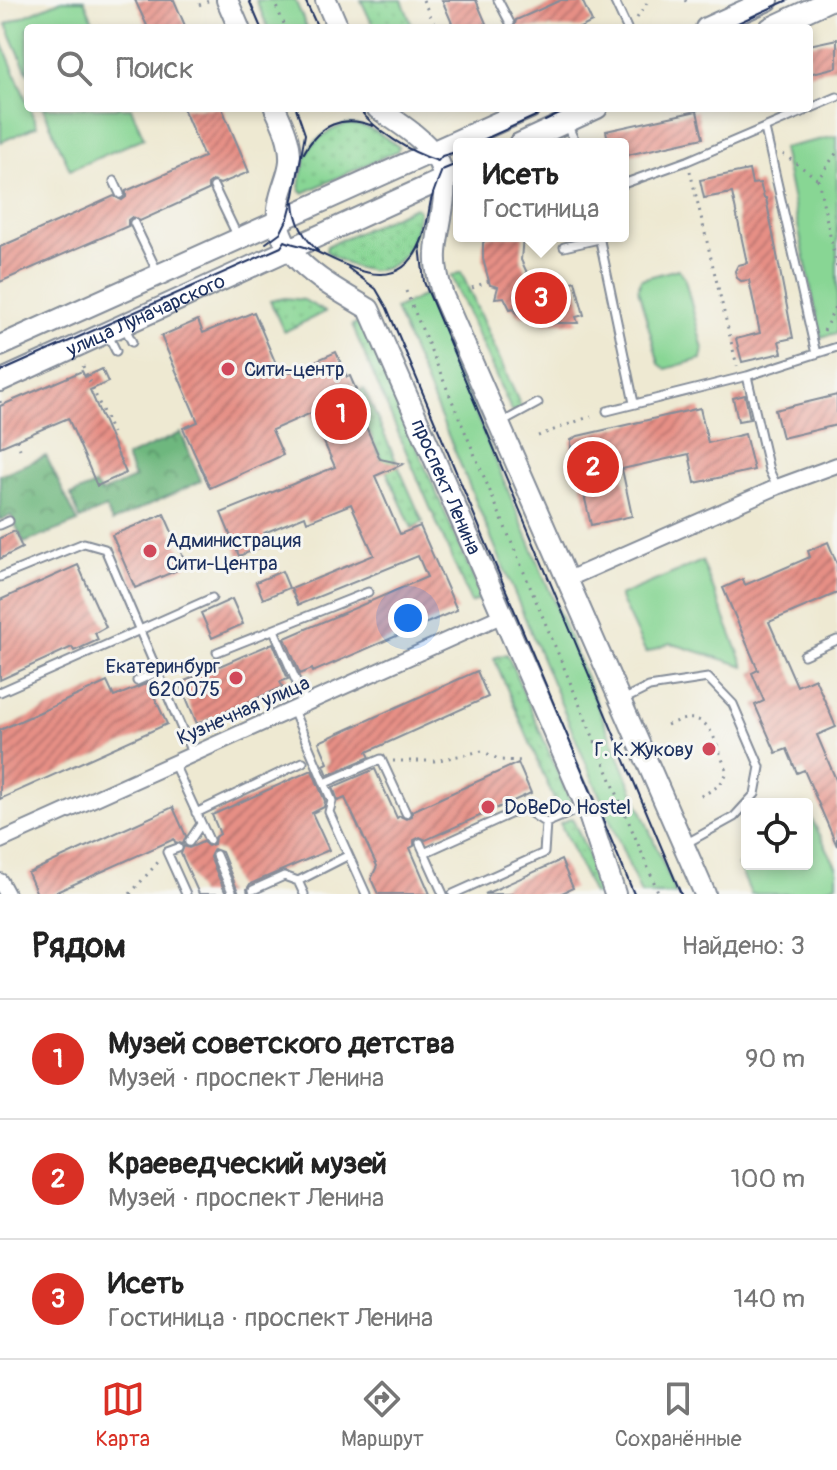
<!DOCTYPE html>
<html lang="ru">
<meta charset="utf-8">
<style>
body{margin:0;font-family:Pangolin,sans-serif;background:#f2f2f2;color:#222}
.controls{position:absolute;right:24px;bottom:24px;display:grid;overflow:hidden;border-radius:8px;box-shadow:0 4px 12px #0003}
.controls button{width:72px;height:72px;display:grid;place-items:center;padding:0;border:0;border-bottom:2px solid #e0e0e0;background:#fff;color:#222;font:40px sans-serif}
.you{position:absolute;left:408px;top:618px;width:28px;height:28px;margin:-20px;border:6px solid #fff;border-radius:50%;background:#1a73e8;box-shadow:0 0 0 12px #1a73e833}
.badge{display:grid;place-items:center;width:52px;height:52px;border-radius:50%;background:#d93025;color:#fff;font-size:26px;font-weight:700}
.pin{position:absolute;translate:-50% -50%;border:4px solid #fff;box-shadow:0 2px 8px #0006}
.popup{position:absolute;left:453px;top:138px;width:176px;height:104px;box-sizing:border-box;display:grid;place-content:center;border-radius:8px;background:#fff;filter:drop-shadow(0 2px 6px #0005);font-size:26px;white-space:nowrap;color:#767676}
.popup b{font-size:30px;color:#222}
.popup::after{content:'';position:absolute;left:50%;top:100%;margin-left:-16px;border:16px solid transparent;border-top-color:#fff}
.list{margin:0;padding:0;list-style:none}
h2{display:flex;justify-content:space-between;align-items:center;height:104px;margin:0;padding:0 32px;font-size:34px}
h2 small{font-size:26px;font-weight:400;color:#767676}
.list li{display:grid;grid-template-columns:52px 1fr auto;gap:24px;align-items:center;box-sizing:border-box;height:120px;padding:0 32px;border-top:2px solid #e0e0e0}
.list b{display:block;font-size:30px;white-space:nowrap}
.list p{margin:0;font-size:26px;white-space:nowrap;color:#767676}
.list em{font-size:26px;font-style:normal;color:#767676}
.icon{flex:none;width:44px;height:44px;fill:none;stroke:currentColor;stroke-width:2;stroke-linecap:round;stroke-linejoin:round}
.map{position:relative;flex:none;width:837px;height:894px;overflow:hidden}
.search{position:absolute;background:#fff;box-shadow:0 4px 12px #0003;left:24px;right:24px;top:24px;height:88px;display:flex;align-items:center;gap:20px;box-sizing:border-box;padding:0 28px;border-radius:8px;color:#767676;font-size:30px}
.sheet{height:464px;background:#fff}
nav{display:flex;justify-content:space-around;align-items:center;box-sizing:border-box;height:112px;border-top:2px solid #e0e0e0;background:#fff;font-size:22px;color:#767676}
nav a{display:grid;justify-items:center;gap:4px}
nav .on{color:#d93025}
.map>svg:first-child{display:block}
.grass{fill:url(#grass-dots);stroke:#528279;stroke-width:2}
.forest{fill:url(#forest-crowns);stroke:#44736e;stroke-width:2}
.park{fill:#88d694;stroke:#528279;stroke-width:2}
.building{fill:url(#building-hatch)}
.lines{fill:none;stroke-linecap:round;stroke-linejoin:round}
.service-casing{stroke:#848c98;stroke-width:11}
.minor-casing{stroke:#848c98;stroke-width:18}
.secondary-casing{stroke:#848c98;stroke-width:24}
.path{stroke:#848c98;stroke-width:3;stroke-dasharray:2 6;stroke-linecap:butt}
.service{stroke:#fff;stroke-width:7}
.minor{stroke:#fff;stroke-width:14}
.secondary{stroke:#fff;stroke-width:20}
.tram{stroke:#1b2f5e;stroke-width:2}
.poi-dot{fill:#d1495b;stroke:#f6f6f2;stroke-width:3}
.labels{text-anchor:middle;stroke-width:6;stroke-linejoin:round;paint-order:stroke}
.street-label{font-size:20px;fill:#1b2f5e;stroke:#f6f6f2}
.poi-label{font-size:20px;fill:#1b2f5e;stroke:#f6f6f2;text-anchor:start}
</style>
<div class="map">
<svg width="837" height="894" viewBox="0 0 837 894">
<defs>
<pattern id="grass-dots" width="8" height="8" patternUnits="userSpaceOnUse" patternTransform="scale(2)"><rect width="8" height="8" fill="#88d694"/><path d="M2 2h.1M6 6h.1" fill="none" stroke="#75b882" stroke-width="1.8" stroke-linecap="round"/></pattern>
<pattern id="forest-crowns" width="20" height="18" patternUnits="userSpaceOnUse" patternTransform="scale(2)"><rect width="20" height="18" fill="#6eb77e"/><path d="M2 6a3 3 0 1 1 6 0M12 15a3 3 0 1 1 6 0" fill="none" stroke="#5a956a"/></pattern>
<pattern id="building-hatch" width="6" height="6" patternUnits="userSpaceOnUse" patternTransform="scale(2)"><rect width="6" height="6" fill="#e68f85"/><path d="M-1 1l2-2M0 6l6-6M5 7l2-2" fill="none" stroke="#ba7570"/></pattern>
</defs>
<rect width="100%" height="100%" fill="#f6f6f2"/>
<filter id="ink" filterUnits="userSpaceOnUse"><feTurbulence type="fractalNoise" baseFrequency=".0125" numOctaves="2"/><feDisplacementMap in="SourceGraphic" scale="16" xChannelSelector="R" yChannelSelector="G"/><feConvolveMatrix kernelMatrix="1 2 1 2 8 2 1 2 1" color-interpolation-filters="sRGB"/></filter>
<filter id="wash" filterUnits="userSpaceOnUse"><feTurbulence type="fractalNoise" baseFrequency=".006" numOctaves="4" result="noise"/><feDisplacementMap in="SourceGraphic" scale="32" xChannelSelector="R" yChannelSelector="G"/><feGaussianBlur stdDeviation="1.8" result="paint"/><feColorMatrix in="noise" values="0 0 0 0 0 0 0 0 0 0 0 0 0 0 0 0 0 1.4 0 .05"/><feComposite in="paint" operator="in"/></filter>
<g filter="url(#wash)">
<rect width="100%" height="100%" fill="#eee9d2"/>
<!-- grass -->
<path class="grass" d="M361,0H402L413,28H374Z
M347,124C369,125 381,134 399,147L397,151L303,193L300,190C302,153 311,136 347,124Z
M415,207L419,210C412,270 376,288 326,251L327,246Z
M461,272L522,409L512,412L451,276Z
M285,298L304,300L325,312L284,332L270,301Z
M362,321L482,598L471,603L352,325Z
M364,389L423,522L412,528L352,394Z
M507,654L571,803L558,809L494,658Z
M572,818L606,894H593L560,823Z"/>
<!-- forest -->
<path class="forest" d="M181,433L201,481L112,522L106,508L80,519L71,495L95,485L101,493L134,478L126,457Z
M46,456L78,522L24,543L11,515L0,520V475Z"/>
<!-- park -->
<path class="park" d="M62,0H84L96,28H28V74L6,24Z
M256,0H295L307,28H268Z
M2,42L37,126L1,142L0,43Z
M43,108H131L144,138L70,170Z
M837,136V333L821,337L782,148Z
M678,269L684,276L703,349L701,359L666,369L659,364L638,289L641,279Z
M426,294L676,894H641L395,309Z
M702,561L744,666L670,643L646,653L619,596Z
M808,812L837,868V884L815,894H751L738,865L747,860V864H807Z"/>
<g id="blocks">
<!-- building -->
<path class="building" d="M135,0H174L186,28H148Z
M442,0H476L488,28H454Z
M561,0H582L592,22L580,28H514L516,20Z
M837,39V67L809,74V45Z
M183,108H222L249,172L220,184L212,181L208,184V190L140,221L132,217L128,220V226L0,282V247L114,196L122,200L126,197V191L204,157Z
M697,111L703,138L623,156V144H609L606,131Z
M749,170L752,184L760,183L764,198H766L793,338L779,341L782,353L742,362L736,339L760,333L749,280L741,281L737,278L735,271L738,265L747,263L732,193L704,198L700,180Z
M487,236H523L521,260L529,277L551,288L575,281L584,315L576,317L578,323H545L541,319L532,320L527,314L523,316L516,313L514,308L510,309L504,297L495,298L498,287L490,285L483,259V243Z
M254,312L281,376L336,352L347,377L350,376L356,390L351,392L380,459L403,464L375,476L400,534L420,526L457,610L313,672L312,669L300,674L285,638L427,577L418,556L298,605L291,589L374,555L351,504L307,522L305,516L264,533L269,544L239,556L221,513L335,467L311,413L272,430L283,455L210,488L183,428L198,422L161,336L198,320L203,333Z
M102,369L108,382L90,390L126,473L97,486L68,418L0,447V406L82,371L85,377Z
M745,395L750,419L738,421L733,398Z
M837,395V425L782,438L775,410Z
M700,408L708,443L745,434L754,470L695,483L689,454L622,469L632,516L591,525L576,460L571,454V440L578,436Z
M164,514L187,566L135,588L112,535Z
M15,531L22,548L0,559V538Z
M828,542L837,564V593L769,622L797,686L815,678L836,727L817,735L837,782V846L804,770L797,773L787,749L776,753L755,705L764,701L752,673L758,670L723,588L743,579L745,585L810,557L808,551Z
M78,565L106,627L95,633L98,640L74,651L72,647L0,680V600Z
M282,571L289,588L263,599L256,582Z
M232,599L243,624L212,638L201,613Z
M273,643L288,679L280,682L283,687L197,724L180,683Z
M477,671L488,697L367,752L370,757L328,775L324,765L328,763L319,742Z
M107,682L114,697L148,683L167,724L0,799V730Z
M518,763L531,793L426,840L420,837L414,840V846L410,848L430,894H378L371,879L377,866L345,798L338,801L333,787L375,769L397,818L400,816L406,819L412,816V811Z
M312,770L325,801L324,807L312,813L329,850L250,884L247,889L248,894H239L222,852L214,849L210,857L226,894H199L181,854L184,846L189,848L203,842L208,846L214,844L215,837L220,834L212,815Z
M173,807L186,836L183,844L175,842L174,839L52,894H37L28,873Z
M561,860L573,888L560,894H485Z"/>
</g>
</g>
<g filter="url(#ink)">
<use href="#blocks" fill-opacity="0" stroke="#848c98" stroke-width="2"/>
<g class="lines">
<!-- service casing -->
<g class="service-casing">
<path id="service" d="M498,0L510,23
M614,0L627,28
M567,124L576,144
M765,129L816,354
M114,181L120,194
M623,184L687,161L837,97
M214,187L237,235
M134,223L157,271
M599,236L634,403
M564,247L599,239
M124,326L132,342
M108,335L116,351
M747,376L769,470L777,487
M607,411L747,376L837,347
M501,423L538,403
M0,525L9,521
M0,577L84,543L105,549L193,755
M274,630L306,704
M217,652L368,592
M804,655L837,640
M137,681L157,672
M0,692L212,598
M623,700L649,687L708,678L733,704L760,767L755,794L734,817L685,844
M293,710L332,801L329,812L366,894
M174,764L209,840
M325,783L381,759L406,813
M196,813L303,762
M546,823L584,807
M189,842L201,824
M420,843L443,894
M178,848L167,852L186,894
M424,853L523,808L546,823L544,853L453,894
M216,855L233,894
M253,890L284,876L298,881
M304,894L298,881L347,856"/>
</g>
<!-- minor casing -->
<g class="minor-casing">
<path id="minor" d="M566,580L777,487L837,465
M0,841L503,615
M0,881L7,894"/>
</g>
<!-- secondary casing -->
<g class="secondary-casing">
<g id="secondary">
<path d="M227,0L239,28"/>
<path d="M326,0L338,28"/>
<path d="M706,28L768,0"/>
<path d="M770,28L830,0"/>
<path id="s1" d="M275,108C283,125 291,142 290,161C289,175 281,189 279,203C268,256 333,287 369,309L586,806L615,894"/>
<path d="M377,108C397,122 421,136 435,156C455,185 437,222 436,253C435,268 439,282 443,296L705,894"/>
<path d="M519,144L597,108"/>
<path d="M0,346L530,108"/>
<path id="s2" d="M0,381L459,172"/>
</g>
</g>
<!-- path -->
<path class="path" d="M273,0L286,28
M423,0L436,28
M685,0L689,6
M199,5L208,1
M637,18L649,0
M322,108L324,112
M783,154L818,179L837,152
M690,171L737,366
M818,179L837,268
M472,288L489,281
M406,291L659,894
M824,331L837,302
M83,366L112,433
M0,401L1,406
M538,436L591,416
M17,440L20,449
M667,725C712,705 712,737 727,771C723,786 712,790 699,797
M393,761H434L482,751L500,760L525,761
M130,894L159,861"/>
<!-- service -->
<use href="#service" class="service"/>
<!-- minor -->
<use href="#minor" class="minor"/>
<!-- secondary -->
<use href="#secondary" class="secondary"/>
<!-- tram -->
<path class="tram" d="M249,0L261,28
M305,0L318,28
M727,28L788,0
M358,108C377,132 409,152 438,161L442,156L459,151
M545,121L572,108
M474,144L553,108
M304,153C319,125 343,114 373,126
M294,202C295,221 304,238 318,251
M266,243L281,232L288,218L294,195L305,134L296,108
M420,245L424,282L681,894
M348,268L376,289L387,308L634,894
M0,372L281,247L285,241C295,245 305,246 315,251C351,267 398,298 421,242C427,229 428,214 431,200C434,190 438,180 442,170L459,163"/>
</g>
</g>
<!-- markers -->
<g class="poi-dot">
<circle cx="228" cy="369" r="8"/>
<circle cx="150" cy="551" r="8"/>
<circle cx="236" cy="678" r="8"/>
<circle cx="709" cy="749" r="8"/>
<circle cx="488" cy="807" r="8"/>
</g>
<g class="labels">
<!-- street labels -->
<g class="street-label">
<text dy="7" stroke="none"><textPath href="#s2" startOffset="160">улица Луначарского</textPath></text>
<text dy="7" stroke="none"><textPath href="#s1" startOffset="442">проспект Ленина</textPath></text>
<text transform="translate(243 710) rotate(-24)" y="7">Кузнечная улица</text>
</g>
<!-- poi labels -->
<g class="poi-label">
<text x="244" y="376">Сити-центр</text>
<text x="166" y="547">Администрация<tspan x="166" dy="23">Сити-Центра</tspan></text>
<text x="220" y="673" text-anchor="end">Екатеринбург<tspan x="220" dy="23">620075</tspan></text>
<text x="693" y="756" text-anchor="end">Г. К. Жукову</text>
<text x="504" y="814">DoBeDo Hostel</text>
</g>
</g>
</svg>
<div class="controls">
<button><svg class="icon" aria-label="locate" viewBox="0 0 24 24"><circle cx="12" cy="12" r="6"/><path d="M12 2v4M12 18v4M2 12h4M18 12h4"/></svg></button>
</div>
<div class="you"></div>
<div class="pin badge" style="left:341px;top:414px">1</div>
<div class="pin badge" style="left:593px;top:467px">2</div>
<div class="pin badge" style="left:541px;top:298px">3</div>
<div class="popup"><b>Исеть</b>Гостиница</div>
<div class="search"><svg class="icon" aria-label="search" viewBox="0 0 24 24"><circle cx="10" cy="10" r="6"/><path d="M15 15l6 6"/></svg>Поиск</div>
</div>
<section class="sheet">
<h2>Рядом<small>Найдено: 3</small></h2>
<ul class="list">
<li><span class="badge">1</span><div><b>Музей советского детства</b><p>Музей · проспект Ленина</p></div><em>90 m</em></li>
<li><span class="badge">2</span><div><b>Краеведческий музей</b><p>Музей · проспект Ленина</p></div><em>100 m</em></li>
<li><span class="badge">3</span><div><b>Исеть</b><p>Гостиница · проспект Ленина</p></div><em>140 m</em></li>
</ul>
</section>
<nav>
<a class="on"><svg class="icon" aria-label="map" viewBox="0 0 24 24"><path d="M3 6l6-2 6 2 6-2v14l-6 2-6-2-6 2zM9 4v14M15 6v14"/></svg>Карта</a>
<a><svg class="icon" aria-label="directions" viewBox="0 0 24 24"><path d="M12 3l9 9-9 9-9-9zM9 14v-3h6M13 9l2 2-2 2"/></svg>Маршрут</a>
<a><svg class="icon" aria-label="saved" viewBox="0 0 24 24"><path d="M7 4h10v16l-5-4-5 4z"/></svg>Сохранённые</a>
</nav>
